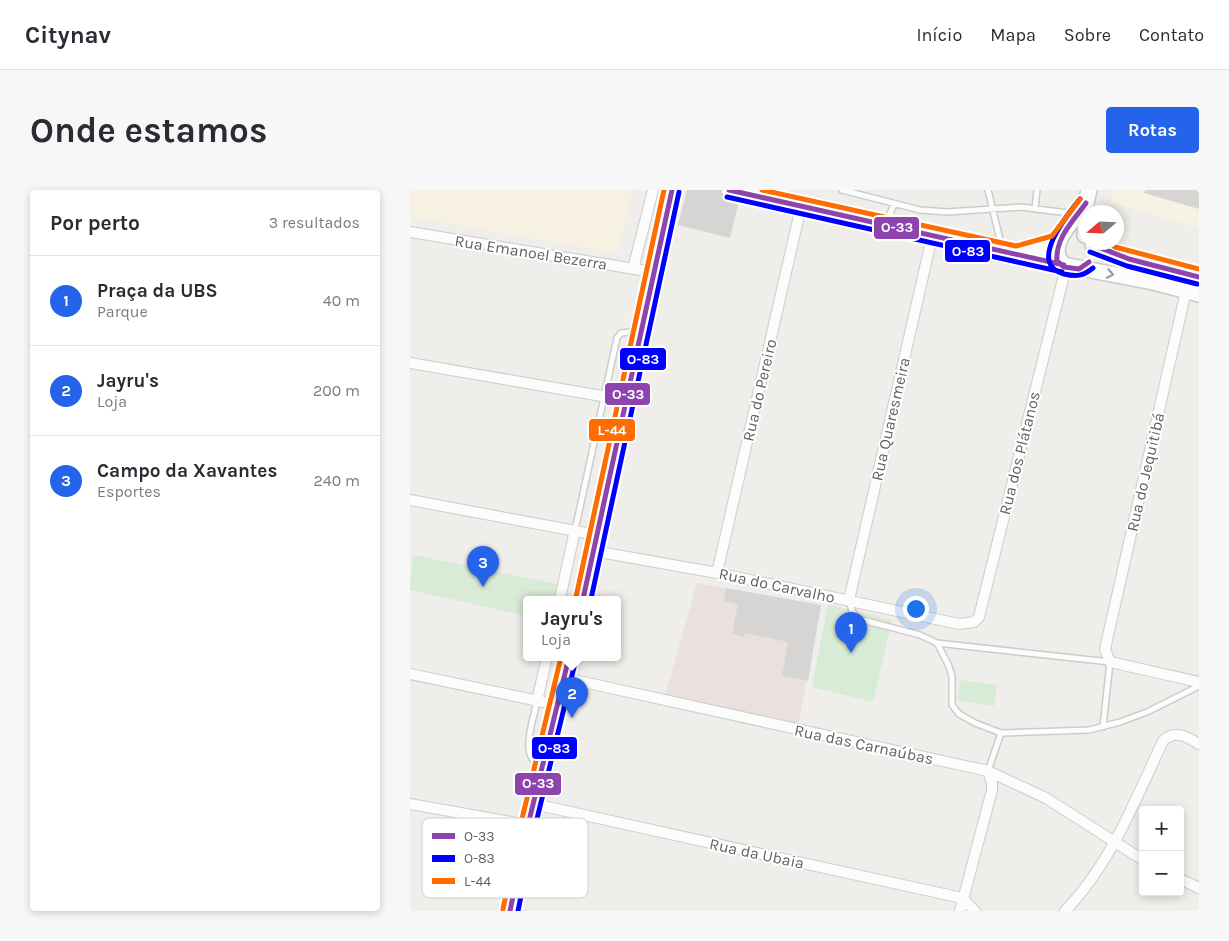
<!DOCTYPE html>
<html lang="pt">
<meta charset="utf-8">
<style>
body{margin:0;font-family:Karla,sans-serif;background:#f7f7f7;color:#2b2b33}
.controls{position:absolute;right:15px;bottom:15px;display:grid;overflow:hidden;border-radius:5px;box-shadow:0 2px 8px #0003}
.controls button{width:45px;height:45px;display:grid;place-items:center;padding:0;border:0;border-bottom:1px solid #e1e1e2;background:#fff;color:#2b2b33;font:25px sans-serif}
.compass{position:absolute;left:669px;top:15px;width:45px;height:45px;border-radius:50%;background:#fff;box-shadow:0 2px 8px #0003;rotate:251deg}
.you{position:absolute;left:505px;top:418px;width:18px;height:18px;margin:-12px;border:4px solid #fff;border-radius:50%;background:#1a73e8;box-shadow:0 0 0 8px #1a73e833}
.badge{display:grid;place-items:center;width:32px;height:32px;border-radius:50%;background:#2563eb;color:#fff;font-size:16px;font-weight:700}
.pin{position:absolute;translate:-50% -41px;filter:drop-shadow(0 1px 2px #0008)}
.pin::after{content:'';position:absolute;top:26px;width:18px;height:15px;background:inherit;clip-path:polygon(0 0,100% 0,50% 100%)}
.popup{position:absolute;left:113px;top:406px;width:98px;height:65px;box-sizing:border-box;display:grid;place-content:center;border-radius:5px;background:#fff;filter:drop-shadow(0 1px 4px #0005);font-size:16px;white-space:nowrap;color:#7c7c81}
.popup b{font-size:19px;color:#2b2b33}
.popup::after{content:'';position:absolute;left:50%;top:100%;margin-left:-10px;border:10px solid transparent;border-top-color:#fff}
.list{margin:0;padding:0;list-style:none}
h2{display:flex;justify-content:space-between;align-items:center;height:65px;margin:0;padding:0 20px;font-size:21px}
h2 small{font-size:16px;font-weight:400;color:#7c7c81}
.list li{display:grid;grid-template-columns:32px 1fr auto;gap:15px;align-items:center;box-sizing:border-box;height:90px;padding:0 20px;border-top:1px solid #e1e1e2}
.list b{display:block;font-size:19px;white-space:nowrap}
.list p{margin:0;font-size:16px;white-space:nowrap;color:#7c7c81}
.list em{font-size:16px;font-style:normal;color:#7c7c81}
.map{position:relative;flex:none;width:789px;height:721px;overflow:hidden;border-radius:5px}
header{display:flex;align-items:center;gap:30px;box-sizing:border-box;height:70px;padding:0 25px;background:#fff;border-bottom:1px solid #e1e1e2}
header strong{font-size:24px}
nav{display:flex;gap:28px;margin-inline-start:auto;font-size:18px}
.intro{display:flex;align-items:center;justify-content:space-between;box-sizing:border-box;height:120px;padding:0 30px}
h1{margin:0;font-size:35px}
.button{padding:12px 22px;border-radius:5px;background:#2563eb;color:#fff;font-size:18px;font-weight:700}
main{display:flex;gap:30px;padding:0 30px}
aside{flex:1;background:#fff;border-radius:5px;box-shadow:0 2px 8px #0003}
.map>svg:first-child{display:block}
.commercial{fill:#f7f3e4}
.medical{fill:#eae0de}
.green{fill:#d8ebd6}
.sand{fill:#f6f1e1}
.building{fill:#d6d5d3}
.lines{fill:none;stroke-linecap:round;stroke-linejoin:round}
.lane-casing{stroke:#cbcccc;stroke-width:8}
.street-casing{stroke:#cbcccc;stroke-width:12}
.secondary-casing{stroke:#cacacb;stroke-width:18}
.lane{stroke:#fdfcfc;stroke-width:5}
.street{stroke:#fdfcfc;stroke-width:10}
.secondary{stroke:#fdfcfc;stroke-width:15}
.bus-1-casing{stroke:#fff;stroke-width:9}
.bus-2-casing{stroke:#fff;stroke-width:9}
.bus-3-casing{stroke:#fff;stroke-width:9}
.bus-1{stroke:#8e44ad;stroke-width:5}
.bus-2{stroke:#00f;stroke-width:5}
.bus-3{stroke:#ff6c00;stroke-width:5}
.oneway{stroke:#96999c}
.labels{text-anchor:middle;stroke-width:4;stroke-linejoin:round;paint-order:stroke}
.street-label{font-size:16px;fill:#5f6368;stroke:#fff}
.key{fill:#fff;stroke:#cfd0d2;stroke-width:1}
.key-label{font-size:14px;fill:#5f6368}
.line-badge{stroke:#fff;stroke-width:2}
.badge-label{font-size:14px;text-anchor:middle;font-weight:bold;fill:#fff}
</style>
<header>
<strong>Citynav</strong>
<nav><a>Início</a><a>Mapa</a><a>Sobre</a><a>Contato</a></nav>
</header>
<div class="intro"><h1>Onde estamos</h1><a class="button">Rotas</a></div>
<main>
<aside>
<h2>Por perto<small>3 resultados</small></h2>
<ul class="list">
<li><span class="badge">1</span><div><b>Praça da UBS</b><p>Parque</p></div><em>40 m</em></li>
<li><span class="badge">2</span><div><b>Jayru's</b><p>Loja</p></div><em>200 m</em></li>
<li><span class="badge">3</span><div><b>Campo da Xavantes</b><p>Esportes</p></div><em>240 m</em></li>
</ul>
</aside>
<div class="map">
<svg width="789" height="721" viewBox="0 0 789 721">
<rect width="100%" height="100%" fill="#efeeea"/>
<!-- commercial -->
<path class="commercial" d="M704,0H789V38L701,12Z"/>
<!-- medical -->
<path class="medical" d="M287,393L411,415L388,536L255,506Z"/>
<!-- green -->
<path class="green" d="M3,365L147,394L143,409H117V426L0,400Z
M418,414L482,430L463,512L402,497Z
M550,490L587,495L584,516L547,510Z"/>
<!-- sand -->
<path class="sand" d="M0,0H222L207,63L0,27Z"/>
<!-- building -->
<path class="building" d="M277,0H310L313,7L329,12L320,48L268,35Z
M735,0H789V19L734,3Z
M316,398L411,415L398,491L372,486L378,452L335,443L334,447L322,444L328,414L314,411Z"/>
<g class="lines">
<!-- lane casing -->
<g class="lane-casing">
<path id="lane" d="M432,0L510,20L537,22L611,17L666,24
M578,0L592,58
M625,19L627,0
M476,34L484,14
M165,340L207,148L211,143L229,141
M439,410L442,421L449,429L510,445L527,453L538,474L542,486V515L549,524L565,533L591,543L679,540L710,532L737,522L789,496
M527,453L700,472L693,537
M127,511C124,529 108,567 131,576
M578,581L591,543"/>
</g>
<!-- street casing -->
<g class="street-casing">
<path id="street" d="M0,42L243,82
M223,79L243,0
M776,101L695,459L700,472L789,492
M0,173L215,210
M0,310L187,345
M184,361L307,383L549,434L564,432L569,427L656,77
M307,383L391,17
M150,409L165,340
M439,410L522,47
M0,484L148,515
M155,488L578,581L636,608L733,670
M127,511L137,467
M0,614L118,635
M124,614L552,708L565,721
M770,689L789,698
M550,721L582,600V593L578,581
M655,721C701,674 725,610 753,551C765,539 777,547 789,554"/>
</g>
<!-- secondary casing -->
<g class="secondary-casing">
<path id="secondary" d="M319,0L654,75
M676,13C665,30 633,56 654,75L743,92L789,104
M675,45L676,13L679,0
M683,55L719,69L789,87
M607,64L647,52
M173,409L262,0
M100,721L118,635L159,467"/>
</g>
<!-- lane -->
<use href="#lane" class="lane"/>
<!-- street -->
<use href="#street" class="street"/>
<!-- secondary -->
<use href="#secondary" class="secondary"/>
<!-- bus-1 casing -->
<g class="bus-1-casing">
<path id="bus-1" d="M319,0L654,75
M676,13C664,30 645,48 647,71L654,77L669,79L679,72
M683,55L719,69L789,87
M173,409L262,0
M100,721L118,635L159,467"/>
</g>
<!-- bus-2 casing -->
<g class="bus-2-casing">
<path id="bus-2" d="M317,7L652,82
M670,9C659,23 616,74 654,84C667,87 673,86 683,78
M680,62L717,76L787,94
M181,409L269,2
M108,721L125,637L166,469"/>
</g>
<!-- bus-3 casing -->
<g class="bus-3-casing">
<path id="bus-3" d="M352,0L606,56L642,46L670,9
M697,52L705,57L789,79
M166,407L254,0
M93,719L111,633L151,467"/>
</g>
<!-- bus-1 -->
<use href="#bus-1" class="bus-1"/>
<!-- bus-2 -->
<use href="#bus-2" class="bus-2"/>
<!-- bus-3 -->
<use href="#bus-3" class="bus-3"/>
</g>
<!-- one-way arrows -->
<defs><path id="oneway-chevron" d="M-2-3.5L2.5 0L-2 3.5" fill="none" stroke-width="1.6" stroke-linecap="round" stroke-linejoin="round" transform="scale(1.25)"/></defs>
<use class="oneway" href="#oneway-chevron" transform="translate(700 84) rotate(11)"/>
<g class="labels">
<!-- street labels -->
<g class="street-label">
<text transform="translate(121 62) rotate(9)" y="6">Rua Emanoel Bezerra</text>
<text transform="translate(349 200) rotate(-77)" y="6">Rua do Pereiro</text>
<text transform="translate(480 229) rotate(-77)" y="6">Rua Quaresmeira</text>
<text transform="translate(609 263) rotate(-76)" y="6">Rua dos Plátanos</text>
<text transform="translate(735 282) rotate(-77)" y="6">Rua do Jequitibá</text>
<text transform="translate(367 395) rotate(12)" y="6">Rua do Carvalho</text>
<text transform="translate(454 554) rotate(12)" y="6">Rua das Carnaúbas</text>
<text transform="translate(347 663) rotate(12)" y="6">Rua da Ubaia</text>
</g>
</g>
<!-- legend -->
<rect x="12" y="628" width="166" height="80" rx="8" class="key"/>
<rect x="22" y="643" width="23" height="6" fill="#8e44ad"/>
<rect x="22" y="665" width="23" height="7" fill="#00f"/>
<rect x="22" y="688" width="23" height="6" fill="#ff6c00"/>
<g class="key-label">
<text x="54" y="651">O-33</text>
<text x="54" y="673">O-83</text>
<text x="54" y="696">L-44</text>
</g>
<g class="line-badge">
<rect x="463" y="26" width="47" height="24" rx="5" fill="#8e44ad"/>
<rect x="534" y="49" width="47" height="24" rx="5" fill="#00f"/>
<rect x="209" y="157" width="48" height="24" rx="5" fill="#00f"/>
<rect x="194" y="192" width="47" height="24" rx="5" fill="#8e44ad"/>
<rect x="178" y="228" width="48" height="24" rx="5" fill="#ff6c00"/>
<rect x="121" y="546" width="47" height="24" rx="5" fill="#00f"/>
<rect x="104" y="582" width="48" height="24" rx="5" fill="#8e44ad"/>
</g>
<g class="badge-label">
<text x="487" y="42">O-33</text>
<text x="558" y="66">O-83</text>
<text x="233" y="174">O-83</text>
<text x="218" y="209">O-33</text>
<text x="202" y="245">L-44</text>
<text x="144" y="563">O-83</text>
<text x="128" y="598">O-33</text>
</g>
</svg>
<div class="controls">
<button>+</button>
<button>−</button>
</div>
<svg class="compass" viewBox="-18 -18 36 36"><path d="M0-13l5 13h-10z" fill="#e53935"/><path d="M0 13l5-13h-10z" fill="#7c7c81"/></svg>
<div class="you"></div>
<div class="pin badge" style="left:441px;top:463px">1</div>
<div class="pin badge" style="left:162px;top:528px">2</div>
<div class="popup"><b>Jayru's</b>Loja</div>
<div class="pin badge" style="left:73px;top:397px">3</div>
</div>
</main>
